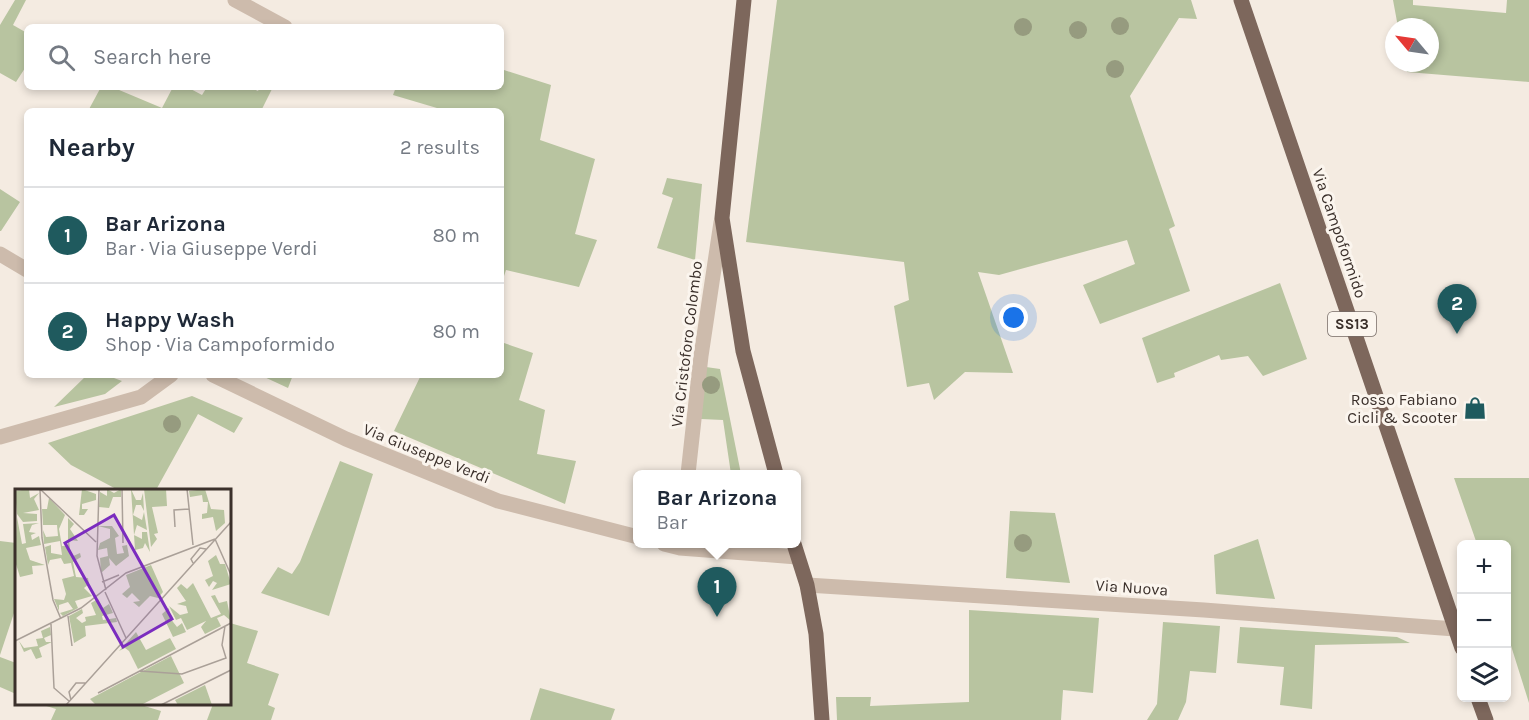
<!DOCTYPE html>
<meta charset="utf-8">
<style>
body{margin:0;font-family:Karla,sans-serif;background:#f6f6f7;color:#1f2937}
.controls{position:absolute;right:18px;bottom:18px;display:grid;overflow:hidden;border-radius:9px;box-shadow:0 3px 9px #0003}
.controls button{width:54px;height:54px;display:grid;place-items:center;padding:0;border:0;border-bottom:2px solid #e0e1e3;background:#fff;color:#1f2937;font:30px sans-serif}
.compass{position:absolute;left:1385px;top:18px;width:54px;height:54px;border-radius:50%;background:#fff;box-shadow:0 3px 9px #0003;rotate:299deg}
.you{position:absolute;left:1014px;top:318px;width:21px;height:21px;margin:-15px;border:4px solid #fff;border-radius:50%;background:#1a73e8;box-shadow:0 0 0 9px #1a73e833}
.badge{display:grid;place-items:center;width:39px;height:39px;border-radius:50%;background:#1f5a5e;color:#fff;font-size:20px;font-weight:700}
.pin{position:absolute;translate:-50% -50px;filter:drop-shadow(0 2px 3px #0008)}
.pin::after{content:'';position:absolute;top:32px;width:21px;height:18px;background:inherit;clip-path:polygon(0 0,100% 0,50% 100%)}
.popup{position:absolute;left:633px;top:470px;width:168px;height:78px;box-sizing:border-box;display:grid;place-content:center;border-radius:9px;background:#fff;filter:drop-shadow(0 2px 4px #0005);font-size:20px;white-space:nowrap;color:#747a83}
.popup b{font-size:22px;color:#1f2937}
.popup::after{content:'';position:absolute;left:50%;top:100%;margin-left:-12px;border:12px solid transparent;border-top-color:#fff}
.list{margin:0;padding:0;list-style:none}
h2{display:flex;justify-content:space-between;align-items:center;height:78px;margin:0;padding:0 24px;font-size:26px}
h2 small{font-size:20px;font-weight:400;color:#747a83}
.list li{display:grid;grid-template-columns:39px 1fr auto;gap:18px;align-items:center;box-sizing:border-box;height:96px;padding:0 24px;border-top:2px solid #e0e1e3}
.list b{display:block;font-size:22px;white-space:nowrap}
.list p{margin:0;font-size:20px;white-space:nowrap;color:#747a83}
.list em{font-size:20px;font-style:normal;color:#747a83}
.icon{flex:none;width:33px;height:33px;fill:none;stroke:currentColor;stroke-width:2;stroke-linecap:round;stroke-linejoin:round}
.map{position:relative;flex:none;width:1529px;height:720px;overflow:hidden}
.search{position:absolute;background:#fff;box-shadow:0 3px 9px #0003;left:24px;top:24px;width:480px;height:66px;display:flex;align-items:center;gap:15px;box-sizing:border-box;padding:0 21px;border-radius:9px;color:#747a83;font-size:22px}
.panel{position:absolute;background:#fff;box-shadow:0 3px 9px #0003;left:24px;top:108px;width:480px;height:270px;border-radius:9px}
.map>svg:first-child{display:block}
.green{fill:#b8c4a0}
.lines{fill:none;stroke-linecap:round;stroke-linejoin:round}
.minor{stroke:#cdbbac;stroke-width:15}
.major{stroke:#7d675c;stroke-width:15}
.tree{fill:#969b7f}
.labels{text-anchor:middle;stroke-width:6;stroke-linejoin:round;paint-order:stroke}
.shield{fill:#fbf5ee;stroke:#756b66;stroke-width:1.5}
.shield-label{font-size:15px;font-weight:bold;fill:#3b302b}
.street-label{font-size:16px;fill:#3b302b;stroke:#fbf5ee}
.poi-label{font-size:16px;fill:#3b302b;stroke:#fbf5ee;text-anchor:end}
.inset-road{fill:none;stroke:#aaa098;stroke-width:1.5}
.view{fill:#7b2cbf;fill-opacity:0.15;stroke:#7b2cbf;stroke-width:3}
.inset-edge{fill:none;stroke:#3b302b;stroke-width:3}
</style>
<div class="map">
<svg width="1529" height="720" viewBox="0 0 1529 720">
<rect width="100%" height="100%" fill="#f4ebe1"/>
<!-- green -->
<path class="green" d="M15,0H26L13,25L27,33V65L16,82L0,73V25Z
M777,0H1191L1197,19L1179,18L1130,96L1175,226L1169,229L1190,291L1100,324L1083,285L1135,264L1127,240L999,275L978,272L1013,373L965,372L934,400L929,383L907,387L894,306L909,300L904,262L746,242Z
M1393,0H1413V5L1506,13L1507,0H1529V82L1407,72L1405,63H1430V27H1398Z
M501,69L551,85L540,140L595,159L575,234L597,240L579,287L506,270L501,285V111H447L393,95L396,87H501Z
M101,87H112L162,108L173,87H187L202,95L207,87H249L258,91L260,87H273L261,111H88Z
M667,178L702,184L695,260L657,248L673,198L662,194Z
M0,189L20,202L1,231H0Z
M1280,283L1307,359L1263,376L1248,356L1221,360L1219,355L1174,373L1175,377L1157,383L1142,338Z
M501,342L533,353L519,400L545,410L537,454L576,461L565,504L394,431L421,375H501Z
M706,367L720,369L741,474H731L723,420L701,419Z
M87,375H106L122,381L105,394L54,407Z
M260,375H293L288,388Z
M192,396L243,418L234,433L198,414L156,490H118L71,465L48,443Z
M340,461L373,474L329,616L261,593L278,567L292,574L300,562Z
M1454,478H1529V703L1507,633L1506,544H1477Z
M1010,511L1055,513L1070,583L1006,578Z
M1258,539L1275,599L1216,594L1214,555Z
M0,541L16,543V607L0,655Z
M969,610L1099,618L1093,693L1063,690L1061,720H837L836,697H871L870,706L969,702Z
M1163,622L1220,626L1216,673L1190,671L1186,702L1178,720H1147L1157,704Z
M230,623L258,631L247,663L279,674L268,705L275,708L271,720H207L213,704H230L232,648L230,647Z
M1240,627L1397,637L1410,643L1315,645L1312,709L1280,705L1284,667L1237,663Z
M0,657L16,663V694L0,687Z
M540,688L615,709L611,720H530Z
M40,704H138L161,711L158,720H51L56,709Z"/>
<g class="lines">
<!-- minor -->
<path class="minor" d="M235,0L285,27
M0,254L27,270
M213,375L346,439L498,501L638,537
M0,437L141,397L171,375
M688,474L701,356L721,222
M664,544L680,548L797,557
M807,585L1204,610L1455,629"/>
<!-- major -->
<path class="major" d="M744,0L722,218L743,351L776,474
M1241,0L1462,648
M794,544L807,585L816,634L822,720
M1478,698L1486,720"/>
</g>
<!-- trees -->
<g class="tree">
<circle cx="1120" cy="26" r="9"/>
<circle cx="1023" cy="27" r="9"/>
<circle cx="1078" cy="30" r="9"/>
<circle cx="1115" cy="69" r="9"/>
<circle cx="711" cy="385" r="9"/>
<circle cx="172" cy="424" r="9"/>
<circle cx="1023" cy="543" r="9"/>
</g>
<!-- icons -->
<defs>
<g id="shop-bare" transform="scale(1.8)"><path d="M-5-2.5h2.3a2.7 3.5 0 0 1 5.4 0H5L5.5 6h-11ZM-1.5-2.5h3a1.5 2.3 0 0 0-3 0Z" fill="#1f5a5e" stroke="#fbf5ee" stroke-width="2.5" paint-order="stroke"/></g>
</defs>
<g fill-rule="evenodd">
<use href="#shop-bare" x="1475" y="408"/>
</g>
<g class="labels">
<!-- shield labels -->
<rect class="shield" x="1328" y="312" width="48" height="24" rx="4.5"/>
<g class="shield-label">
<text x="1352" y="329">SS13</text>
</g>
<!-- street labels -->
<g class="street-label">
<text transform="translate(1340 233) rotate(71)" y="6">Via Campoformido</text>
<text transform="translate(686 344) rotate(-83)" y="6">Via Cristoforo Colombo</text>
<text transform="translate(427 453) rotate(22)" y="6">Via Giuseppe Verdi</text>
<text transform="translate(1132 587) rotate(4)" y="6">Via Nuova</text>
</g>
<!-- poi labels -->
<g class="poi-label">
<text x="1457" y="405">Rosso Fabiano<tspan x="1457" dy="18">Cicli &amp; Scooter</tspan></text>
</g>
</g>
<!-- overview -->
<g transform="translate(15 489)">
<rect width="216" height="216" fill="#f4ebe1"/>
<path d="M14,0L15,9L24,4L19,10L24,21L8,24L22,25V32L8,33L2,25L0,2ZM67,0L81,5V11L67,15V20H73L69,26H64ZM92,0L99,4L106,0V8H98L94,19L84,18L85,3L92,7ZM116,0L121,11H126L128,4L129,22L126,16H121L118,26L127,31L129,23L132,41L122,36L119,46L127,50V43H132L135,63L130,54L128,59L120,61ZM129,0H151L152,17L137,18L143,44L139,45L142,50L136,58ZM190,0L196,20L209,21L210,34L201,42L198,28L187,30V25L192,24L193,13H188L187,6L175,8L174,2ZM34,9L50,26L44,40L47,57H53V29L59,35L55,40L63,52L54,51L56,68L65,64L66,68L58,73L61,88L73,89L74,95L69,99L77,107L60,112L63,119L48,127L45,124L58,120L53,113L44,116V122L39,110L49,111L51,105L47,90L59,87L56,74L49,75L46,69L35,71L33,76L30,58L36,56V64L47,66L45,52L29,55L28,41L31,48L43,47L42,36H28L27,20H32ZM2,28L7,55L11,54L8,35L24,34L17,36L14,43L21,44L16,46L17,51L24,47L26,56L11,59L15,71L30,76L17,77L18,85L5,88L0,72ZM83,37H97L104,47L100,49L102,65L109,64L107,57L112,56L114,67L101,77L94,69L95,76L86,84L85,69L93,67L92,59L83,61L85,54L95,49V40ZM201,66L205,75H210L216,95L197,101L202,94L198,92L194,98L190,91L198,87L193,72ZM136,76L148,103L143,109L135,107L124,118L118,113L125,112L117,104L112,109L107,105L115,98L111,86ZM178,94L196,129L206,125L196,107L200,106L204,114L212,112L216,132L209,126L202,129L206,137L190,145L186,138L191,132L172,141L166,129L161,131L154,117L165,126L173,124L171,117L162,115L171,112L162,99L166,95L172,100ZM83,110L88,119L94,115L98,124L87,127L88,131L101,129L102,133L70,137L71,147L59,154L54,127L67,120L68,124L61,129L67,134L71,132L70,128L81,126L76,114ZM154,119L155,129L162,138L167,134L171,143L158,148L147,125ZM35,138L36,146L29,149L31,153H37L24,159L27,168L21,170L16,160L9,163L4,152L9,159L23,157L21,150L28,149L26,142ZM121,143L131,161L155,149L161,160L123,180L114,162L110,159L104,162ZM156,167L169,194L126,216H81L75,210ZM190,196L197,216H163L160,211Z" fill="#b8c4a0"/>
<path class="inset-road" d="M25,0L81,53M84,0L82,67L91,101M107,0L108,54M172,0L178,56M25,1L27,49L38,111L46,130M160,38L159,21L174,20M200,50L216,86M178,74L176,70L185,59L191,60M87,93L104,86M90,103L111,149M53,127L57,157M36,135L39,199L54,212M0,152L66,119L111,84L200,50M125,182L167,185L211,169L207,156L210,137M83,204L216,134M56,211L54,203L61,194H71M51,216L216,33M146,216L216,181"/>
<path class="view" d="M99,26L157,130L108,158L50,54Z"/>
<rect width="216" height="216" class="inset-edge"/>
</g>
</svg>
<div class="controls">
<button>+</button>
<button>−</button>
<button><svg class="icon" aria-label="layers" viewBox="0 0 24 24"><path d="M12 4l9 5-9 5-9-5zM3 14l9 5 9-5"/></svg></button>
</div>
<svg class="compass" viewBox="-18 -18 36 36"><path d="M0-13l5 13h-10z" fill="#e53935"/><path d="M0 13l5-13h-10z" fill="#747a83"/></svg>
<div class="you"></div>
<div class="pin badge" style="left:717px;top:617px">1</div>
<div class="popup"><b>Bar Arizona</b>Bar</div>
<div class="pin badge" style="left:1457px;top:334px">2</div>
<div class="search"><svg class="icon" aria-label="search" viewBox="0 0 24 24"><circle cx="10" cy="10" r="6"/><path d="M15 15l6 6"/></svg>Search here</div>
<section class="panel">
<h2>Nearby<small>2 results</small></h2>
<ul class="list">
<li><span class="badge">1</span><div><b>Bar Arizona</b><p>Bar · Via Giuseppe Verdi</p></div><em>80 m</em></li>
<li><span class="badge">2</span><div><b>Happy Wash</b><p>Shop · Via Campoformido</p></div><em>80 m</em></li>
</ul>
</section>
</div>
